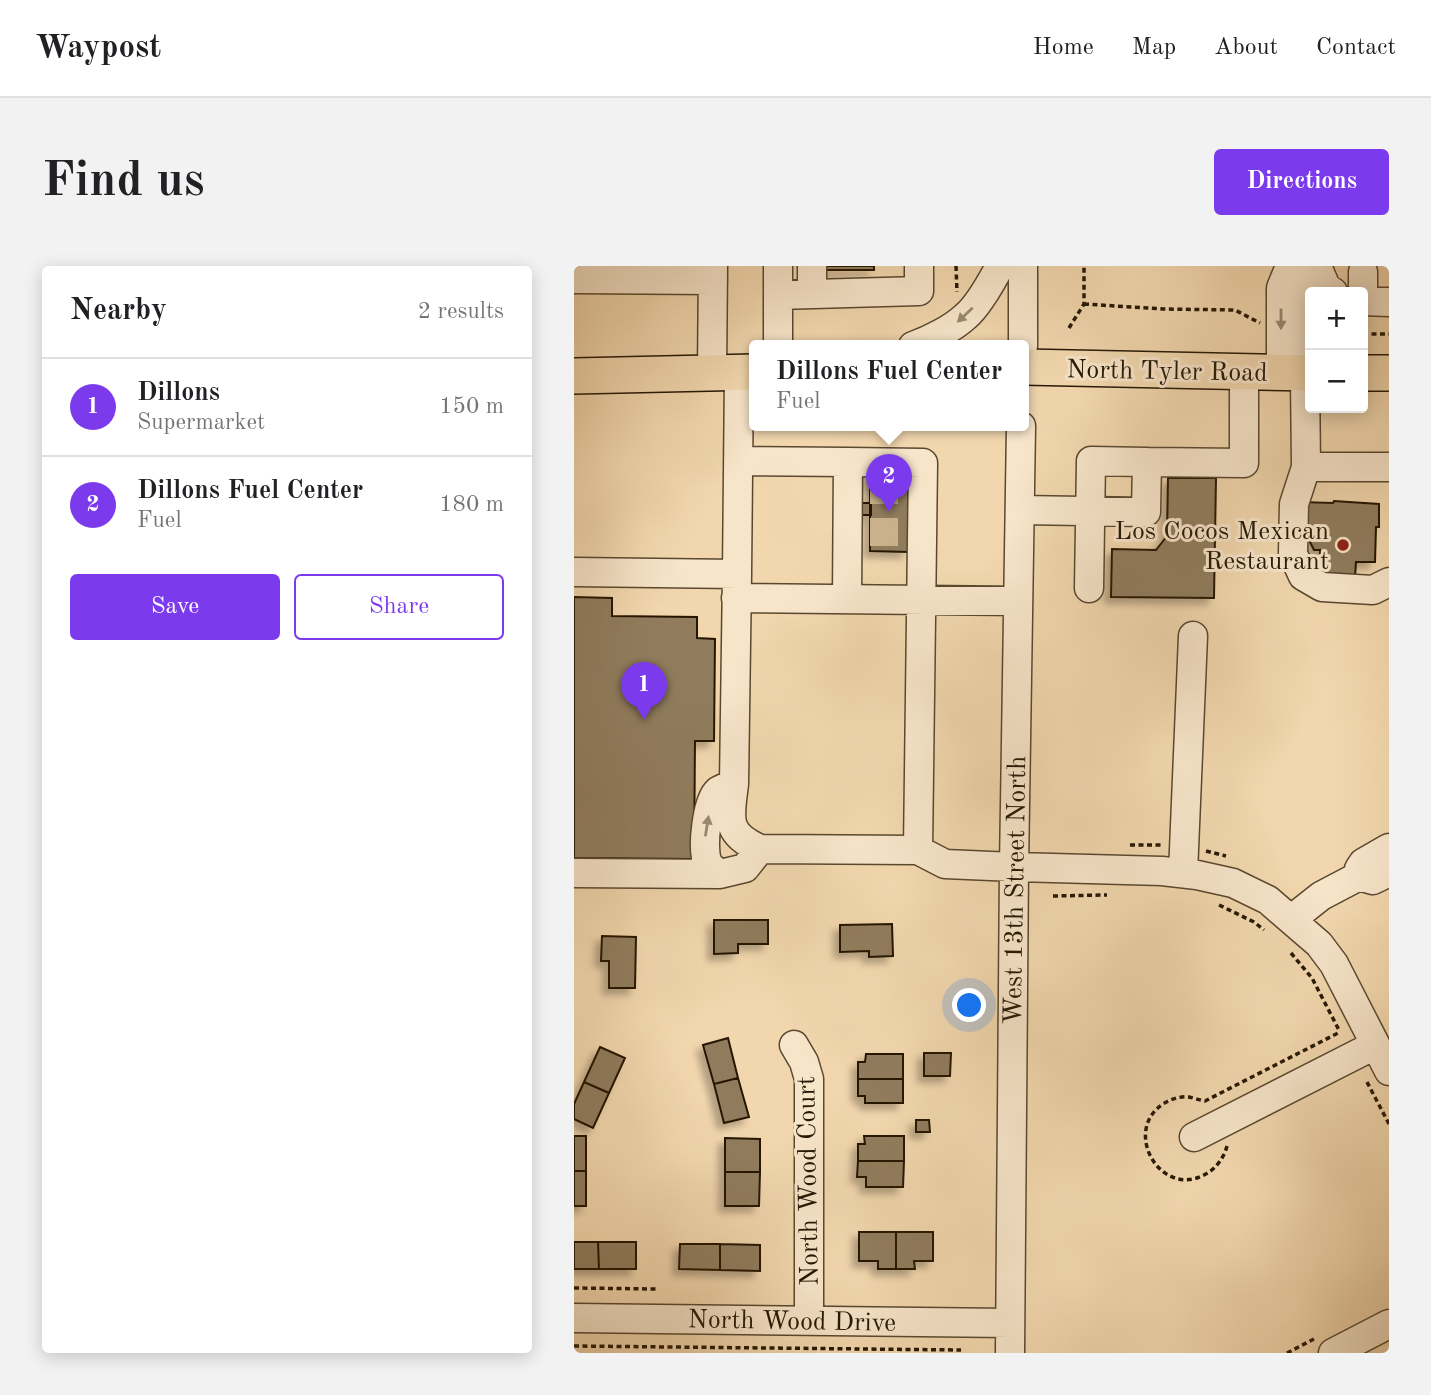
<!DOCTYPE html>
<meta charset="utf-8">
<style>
body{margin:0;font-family:"Old Standard TT",serif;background:#f2f2f2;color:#202124}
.controls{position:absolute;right:21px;top:21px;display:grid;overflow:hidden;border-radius:7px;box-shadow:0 4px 18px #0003}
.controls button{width:63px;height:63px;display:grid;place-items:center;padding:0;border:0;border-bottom:2px solid #e0e0e0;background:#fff;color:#202124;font:35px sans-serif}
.you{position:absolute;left:396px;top:740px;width:24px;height:24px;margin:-18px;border:5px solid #fff;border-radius:50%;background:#1a73e8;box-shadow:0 0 0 10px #1a73e833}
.badge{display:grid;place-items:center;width:46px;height:46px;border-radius:50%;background:#7c3aed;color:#fff;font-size:23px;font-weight:700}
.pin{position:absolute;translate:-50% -58px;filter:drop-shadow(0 2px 4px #0008)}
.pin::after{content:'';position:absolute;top:37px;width:24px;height:21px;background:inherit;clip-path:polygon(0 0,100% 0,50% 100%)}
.popup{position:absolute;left:175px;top:74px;width:280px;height:91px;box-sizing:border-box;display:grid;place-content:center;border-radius:7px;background:#fff;filter:drop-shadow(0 2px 5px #0005);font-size:23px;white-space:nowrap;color:#757577}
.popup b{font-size:26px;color:#202124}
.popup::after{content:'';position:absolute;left:50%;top:100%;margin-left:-14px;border:14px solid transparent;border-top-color:#fff}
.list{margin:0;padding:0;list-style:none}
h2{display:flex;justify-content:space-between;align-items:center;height:91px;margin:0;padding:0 28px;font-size:30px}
h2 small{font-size:23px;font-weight:400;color:#757577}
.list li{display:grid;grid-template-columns:46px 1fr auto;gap:21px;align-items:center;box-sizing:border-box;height:98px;padding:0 28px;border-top:2px solid #e0e0e0}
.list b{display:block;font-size:26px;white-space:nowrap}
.list p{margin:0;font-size:23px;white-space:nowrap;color:#757577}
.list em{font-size:23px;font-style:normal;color:#757577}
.actions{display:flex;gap:14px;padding:21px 28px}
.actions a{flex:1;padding:16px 0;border:2px solid #7c3aed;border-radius:7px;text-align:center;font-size:24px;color:#7c3aed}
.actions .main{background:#7c3aed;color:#fff}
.map{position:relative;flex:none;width:815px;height:1087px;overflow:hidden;border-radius:7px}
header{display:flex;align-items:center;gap:42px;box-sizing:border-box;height:98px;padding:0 35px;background:#fff;border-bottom:2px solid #e0e0e0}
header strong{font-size:33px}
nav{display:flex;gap:38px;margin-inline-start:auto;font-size:24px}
.intro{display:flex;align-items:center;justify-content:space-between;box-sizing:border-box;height:168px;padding:0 42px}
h1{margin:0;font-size:49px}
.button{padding:18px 32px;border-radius:7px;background:#7c3aed;color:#fff;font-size:24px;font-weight:700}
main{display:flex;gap:42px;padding:0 42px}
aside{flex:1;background:#fff;border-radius:7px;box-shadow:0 4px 18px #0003}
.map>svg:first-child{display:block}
.building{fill:#907b5d;stroke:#261805;stroke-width:2;filter:url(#shadow)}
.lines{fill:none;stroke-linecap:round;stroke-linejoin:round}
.minor-tunnel{stroke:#c9b18c;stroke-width:28;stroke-dasharray:28 14;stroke-linecap:butt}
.minor-casing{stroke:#59482f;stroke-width:31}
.major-casing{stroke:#261805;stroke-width:38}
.path{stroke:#261805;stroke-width:3.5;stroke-dasharray:5 3.5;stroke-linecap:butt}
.minor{stroke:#f7e5ca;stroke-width:28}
.major{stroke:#f2d7ae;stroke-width:35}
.oneway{fill:#998971}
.poi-dot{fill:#8f2418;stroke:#f7e5ca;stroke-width:2.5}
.labels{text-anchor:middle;stroke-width:6;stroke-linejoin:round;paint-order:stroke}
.street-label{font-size:26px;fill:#261805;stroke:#f7e5ca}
.poi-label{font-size:26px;fill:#261805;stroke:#f7e5ca;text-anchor:end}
</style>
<header>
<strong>Waypost</strong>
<nav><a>Home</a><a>Map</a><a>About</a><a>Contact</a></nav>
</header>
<div class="intro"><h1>Find us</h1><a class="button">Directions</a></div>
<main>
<aside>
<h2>Nearby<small>2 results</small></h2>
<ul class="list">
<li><span class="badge">1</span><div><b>Dillons</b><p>Supermarket</p></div><em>150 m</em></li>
<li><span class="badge">2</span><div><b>Dillons Fuel Center</b><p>Fuel</p></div><em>180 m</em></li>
</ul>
<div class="actions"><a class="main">Save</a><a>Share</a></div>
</aside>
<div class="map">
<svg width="815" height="1087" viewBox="0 0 815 1087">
<defs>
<filter id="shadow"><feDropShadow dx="-6" dy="6" stdDeviation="3.5" flood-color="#0004"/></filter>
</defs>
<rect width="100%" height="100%" fill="#f2d7ae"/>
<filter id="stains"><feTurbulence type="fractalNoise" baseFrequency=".00286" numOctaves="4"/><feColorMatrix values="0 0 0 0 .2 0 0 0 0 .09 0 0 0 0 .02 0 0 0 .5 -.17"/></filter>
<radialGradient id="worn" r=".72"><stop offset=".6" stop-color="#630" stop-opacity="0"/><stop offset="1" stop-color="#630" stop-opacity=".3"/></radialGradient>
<!-- building -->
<path class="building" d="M252,0H300V4H252Z
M296,205L334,206V286L296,285Z
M594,212H642L640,332L537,331L538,283L582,284L593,270Z
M760,235L805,238V261H802L801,296H782L781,312H755L750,305L751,295H746V284H740L726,256L727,236L759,237Z
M286,237H297V249H286Z
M0,331L38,332V350L123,351V372L141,373L140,475H121L120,593L0,592Z
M140,654H194V678H164V687L140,688Z
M318,658L319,690L295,691V685L266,686V659Z
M28,670L62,671L61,722H35V695H27Z
M154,772L164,812L140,818L129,779Z
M26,781L51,792L35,827L10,816Z
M350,787H377L376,810H350Z
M292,788H329V813H284V796H291Z
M164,812L175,851L150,857L140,818Z
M284,813H329V837H291V830H284Z
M10,816L35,827L19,862L0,853V838Z
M342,854H355L356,866H342Z
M0,870H12V905H0Z
M290,870H330V895H284V878H291Z
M151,872L186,873V906H151Z
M284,895H330L329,921H292V911H283Z
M0,905H12V940H0Z
M151,906H186L185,940H151Z
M285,966H322V1003H304V995H285Z
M322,966H359V995H340L341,1003H322Z
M0,976H24L25,1003H0Z
M24,976H62V1003H25Z
M106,978H146V1004L105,1003Z
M146,978L186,979V1005L146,1004Z"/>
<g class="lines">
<!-- minor-tunnel -->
<path class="minor-tunnel" d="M296,224H334
M296,266H334"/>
<!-- minor casing -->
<g class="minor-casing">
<path id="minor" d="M718,0L730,24L732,201H815
M743,0L752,21L759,26
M0,13L139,14
M238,28V0
M204,29L345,25V0
M789,35V6
M789,35L815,36
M204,80V0
M339,80C356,74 378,63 392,50C404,40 418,15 426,0
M449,80V0
M138,107L139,0
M707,107V22L716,0
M164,195L274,196L273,333
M274,196L349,197L344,584
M732,201L720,238L719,288L729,310L748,321L799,324L815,316
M446,244L572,246L573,196L670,197V107
M0,306L163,308L165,107
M163,308L160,518C156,552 150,567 186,583L344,584L371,598L440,601L588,605L623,609L659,617L694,634L745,678L760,698L815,805
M515,322L517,195L573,196
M162,332L444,335
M0,607L146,608L171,602L186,583
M609,607L619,370
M146,608C142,605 136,601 134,597C127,584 133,534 144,525C148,522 156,520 160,518
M785,610V603L789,597L815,582
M718,653L747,630L785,610L799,614L815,606
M220,779L230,796L235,813V1054
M620,871L801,779
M0,1052L436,1057
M436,1087L440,601L447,160
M759,1087L815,1058"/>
</g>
<!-- major casing -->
<g class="major-casing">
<path id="major" d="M450,101L736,107
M789,107H815
M0,110L180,106"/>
</g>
<!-- path -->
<path class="path" d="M382,0L383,26
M510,38L589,43L661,44L686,57
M495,62L510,38V0
M789,68H815
M556,579H587
M632,585L652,590
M479,630L533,629
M645,639L680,656L690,664
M717,687L738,712L766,766
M793,816L815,858
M653,880C650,892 641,904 630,909C586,932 548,865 589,838C597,833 606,830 615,831C620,832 625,834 631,835L766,766
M0,1022L82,1023
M0,1080L387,1084
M713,1087L740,1073"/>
<!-- minor -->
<use href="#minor" class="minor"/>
<!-- major -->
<use href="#major" class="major"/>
</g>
<!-- one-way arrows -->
<defs><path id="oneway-solid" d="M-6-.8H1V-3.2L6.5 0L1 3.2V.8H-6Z" transform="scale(1.75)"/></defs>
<g class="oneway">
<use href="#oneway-solid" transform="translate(391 49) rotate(137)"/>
<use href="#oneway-solid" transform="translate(707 53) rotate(90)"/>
<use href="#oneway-solid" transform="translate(133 560) rotate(-81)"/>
</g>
<!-- markers -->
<circle class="poi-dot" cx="769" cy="279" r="7"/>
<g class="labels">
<!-- street labels -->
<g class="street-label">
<text transform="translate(593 104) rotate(1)" y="9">North Tyler Road</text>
<text transform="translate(440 624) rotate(-89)" y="9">West 13th Street North</text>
<text transform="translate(233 915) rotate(-91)" y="9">North Wood Court</text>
<text transform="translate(218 1054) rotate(1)" y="9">North Wood Drive</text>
</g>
<!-- poi labels -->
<g class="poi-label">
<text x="755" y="273">Los Cocos Mexican<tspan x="755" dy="30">Restaurant</tspan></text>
</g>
</g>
<rect width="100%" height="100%" filter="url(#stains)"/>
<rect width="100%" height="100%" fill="url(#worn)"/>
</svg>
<div class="controls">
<button>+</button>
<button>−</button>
</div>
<div class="you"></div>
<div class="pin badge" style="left:70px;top:454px">1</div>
<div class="pin badge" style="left:315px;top:246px">2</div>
<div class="popup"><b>Dillons Fuel Center</b>Fuel</div>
</div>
</main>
